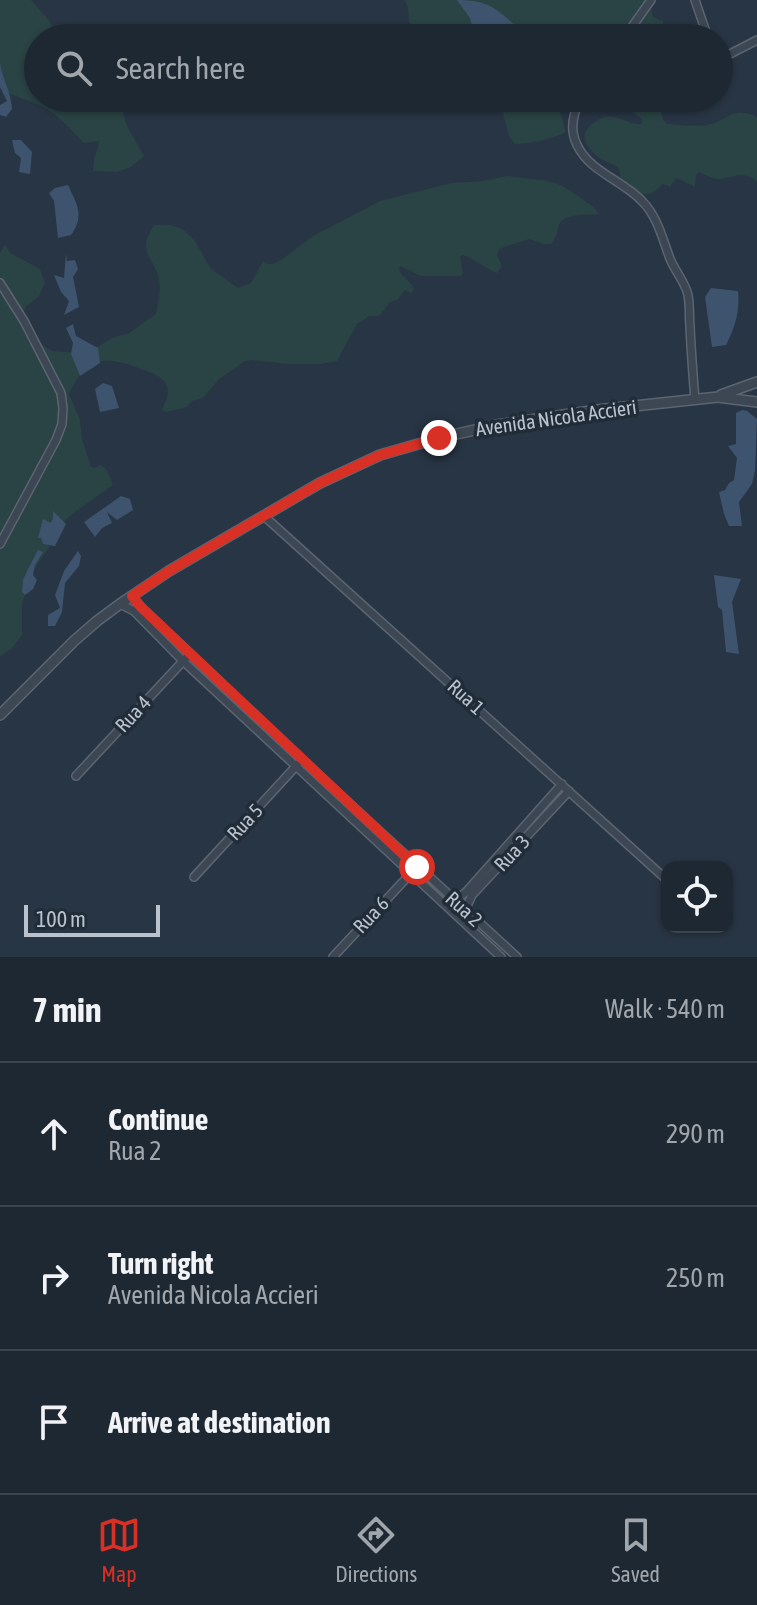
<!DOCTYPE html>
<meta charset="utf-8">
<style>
body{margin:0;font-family:"Asap Condensed",sans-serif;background:#2b343f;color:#f1f3f6}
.controls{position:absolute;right:24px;bottom:24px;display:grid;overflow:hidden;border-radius:16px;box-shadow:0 2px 6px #0004}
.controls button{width:72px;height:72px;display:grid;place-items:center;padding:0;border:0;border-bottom:2px solid #3c444e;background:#1e2833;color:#f1f3f6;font:40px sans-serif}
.scale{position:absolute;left:24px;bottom:20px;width:136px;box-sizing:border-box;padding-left:8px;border:4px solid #bac2cd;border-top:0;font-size:22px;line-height:28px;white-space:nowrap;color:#bac2cd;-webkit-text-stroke:6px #212c39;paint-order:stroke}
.stop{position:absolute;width:24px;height:24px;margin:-18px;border:6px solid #d93025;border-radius:50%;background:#fff}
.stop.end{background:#d93025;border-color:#fff;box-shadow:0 2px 8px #0008}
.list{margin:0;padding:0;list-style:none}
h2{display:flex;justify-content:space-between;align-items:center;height:104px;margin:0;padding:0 32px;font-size:34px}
h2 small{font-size:26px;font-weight:400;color:#a1a6ac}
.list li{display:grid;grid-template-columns:52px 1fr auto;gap:24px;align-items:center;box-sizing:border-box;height:144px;padding:0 32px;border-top:2px solid #3c444e}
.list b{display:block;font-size:30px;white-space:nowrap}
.list p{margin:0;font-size:26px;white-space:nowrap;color:#a1a6ac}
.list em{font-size:26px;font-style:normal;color:#a1a6ac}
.icon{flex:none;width:44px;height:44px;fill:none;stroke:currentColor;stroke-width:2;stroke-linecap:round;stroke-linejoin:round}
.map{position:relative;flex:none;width:757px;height:957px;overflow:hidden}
.search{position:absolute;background:#1e2833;box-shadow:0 2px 6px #0004;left:24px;right:24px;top:24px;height:88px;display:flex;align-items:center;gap:20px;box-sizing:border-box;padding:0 28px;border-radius:44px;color:#a1a6ac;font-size:30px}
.sheet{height:536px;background:#1e2833}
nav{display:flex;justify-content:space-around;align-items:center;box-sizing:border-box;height:112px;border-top:2px solid #3c444e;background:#1e2833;font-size:22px;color:#a1a6ac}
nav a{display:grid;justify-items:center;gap:4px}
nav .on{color:#d93025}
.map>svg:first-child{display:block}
.green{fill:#2a4345}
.water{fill:#3e536d}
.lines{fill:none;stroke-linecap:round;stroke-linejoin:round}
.minor-casing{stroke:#5b6571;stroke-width:10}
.tertiary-casing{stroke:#5b6571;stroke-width:12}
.minor{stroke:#3d4754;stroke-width:7}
.tertiary{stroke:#3d4754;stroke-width:9}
.route{stroke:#d93025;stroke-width:10}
.labels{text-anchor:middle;stroke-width:7;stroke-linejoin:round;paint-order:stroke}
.street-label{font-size:20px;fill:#bac2cd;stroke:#212c39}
</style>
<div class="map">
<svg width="757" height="957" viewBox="0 0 757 957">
<rect width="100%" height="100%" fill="#283544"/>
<!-- green -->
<path class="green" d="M0,0H31L47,18L59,38H38V98H110L122,109L127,126L144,156L131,167L117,172L93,171L94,159L100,141L84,143C71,130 58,114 41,106C27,99 13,97 0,88Z
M405,0H654L651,6L653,17L663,21V38H428L409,22L408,8Z
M499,98H559L558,105L566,132C551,140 532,143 515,144L509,136Z
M620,98H657L663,120L667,124C680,125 695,127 707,125C729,121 732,105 757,117V181C737,169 736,179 718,179C712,179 704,174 699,172L696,175L695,187L676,178L670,187L663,184C646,202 640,193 619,186C618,179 622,174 618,168C613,163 606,162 601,159C591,153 578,138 588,128C591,124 600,118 604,117C618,114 629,125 642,124V119L619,102Z
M507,176C545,181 553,176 585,201C591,206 595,206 598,214C587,215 564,213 559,225C556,234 557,237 551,244H543L529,239L499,249L497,255L502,266L497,273C485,269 475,259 463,255L460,257L463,273L461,276H421L400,266L399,269C401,278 412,280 414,290L411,293L405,290L397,300L390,302L381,314L377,316H369L357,324L337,361L321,364H288L252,360L245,361L219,379L203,398L192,401L187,407L167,412L162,410C165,403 170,394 167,386C163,376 150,372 141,369C106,355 86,356 69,394L80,420L82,439L91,467L94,468L101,465L107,470L113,485L72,514L59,527L53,541L34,570L22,603V635L11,649L0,657V253L5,244L10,253L40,269L45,283L39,296L26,307L20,320L25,334L52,351L85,354L112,338L129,333L156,314C158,303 161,291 159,280C153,253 136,255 154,225H171L184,230L195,241L211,269L238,288L251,283L263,261L268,264H273L281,260L313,236L380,201L451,183L482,181Z"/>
<!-- water -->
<path class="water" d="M457,0C488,0 496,8 518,28L498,38H475L470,18Z
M0,63C3,81 11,91 12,109L6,117L0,115V105L7,101L0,87Z
M12,140H21L32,152L30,174L19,172L21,158L15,153Z
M68,185C77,205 85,215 71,235L58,238L54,201L49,193L55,188Z
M66,254L67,261L75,260L78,269L73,277L79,307L64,315L69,301L61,292L54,275L64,278Z
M711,288L738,291C740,312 735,327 726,345L712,347L705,297Z
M73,324L76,336L98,348L100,363L80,376L71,354L73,343L66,328Z
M103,383L112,386L119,408L100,412L95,389Z
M742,410L747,411L757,419L755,471L752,484L739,502L742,526H729L724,514L719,492L725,490L729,483L734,480L737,458L728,446L736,444V413Z
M121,496L130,499L133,510L117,520L107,512L112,523L102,528L95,537L84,522Z
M53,511L66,524L55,546L43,544L41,538H38L43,519L51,523L53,518Z
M38,550L43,552L35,565L33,575L37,580L33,589L25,595L22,592L23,580L28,569Z
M78,551L81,556L79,566L65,583L62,612L55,626H48V615L60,608L55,595L64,571Z
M714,575L741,579L732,602L739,654L726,652L722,610L718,607Z"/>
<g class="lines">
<!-- minor casing -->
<g class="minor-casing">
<path id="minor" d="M695,0L708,38
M624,38L651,0
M719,53L728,55L757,40
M581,98C573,113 569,129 577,145C590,172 622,180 642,201C657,216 662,237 669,256C673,269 685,281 688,295C690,305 689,316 690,326C691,351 693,375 695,400
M0,283L24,321L61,393L63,408L62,424L56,440L0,544
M264,516L667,880
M132,596L141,607L302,760L517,957
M120,604L134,611L183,661L501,957
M76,776L186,658
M194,877L298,764
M452,903L466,892L562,784
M464,913L472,895L569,791
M333,957L413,871"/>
</g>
<!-- tertiary casing -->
<g class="tertiary-casing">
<path id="tertiary" d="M721,395L757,382
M0,715L74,641L97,621L120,604L169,571L320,483L380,455L439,438L497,425L597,410L718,397L757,402"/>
</g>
<!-- minor -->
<use href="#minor" class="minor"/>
<!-- tertiary -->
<use href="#tertiary" class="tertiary"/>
</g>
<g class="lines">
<!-- route -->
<path class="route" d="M417,867L141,607L132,596L169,571L320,483L380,455L439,438"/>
</g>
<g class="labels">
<!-- street labels -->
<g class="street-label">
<text transform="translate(556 418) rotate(-8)" y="7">Avenida Nicola Accieri</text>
<text transform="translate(466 697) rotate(42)" y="7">Rua 1</text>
<text transform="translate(133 714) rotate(-47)" y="7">Rua 4</text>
<text transform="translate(245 822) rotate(-47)" y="7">Rua 5</text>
<text transform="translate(512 853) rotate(-47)" y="7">Rua 3</text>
<text transform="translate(464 909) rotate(42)" y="7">Rua 2</text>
<text transform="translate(371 915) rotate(-47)" y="7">Rua 6</text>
</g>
</g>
</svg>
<div class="controls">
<button><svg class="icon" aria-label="locate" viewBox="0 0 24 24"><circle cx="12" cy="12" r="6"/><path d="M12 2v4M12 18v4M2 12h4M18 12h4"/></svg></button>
</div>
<div class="scale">100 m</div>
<div class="stop" style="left:417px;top:867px"></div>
<div class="stop end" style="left:439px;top:438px"></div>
<div class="search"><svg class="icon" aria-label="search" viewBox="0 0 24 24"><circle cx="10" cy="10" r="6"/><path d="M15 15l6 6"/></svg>Search here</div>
</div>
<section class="sheet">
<h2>7 min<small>Walk · 540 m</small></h2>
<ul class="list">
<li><svg class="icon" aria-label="ahead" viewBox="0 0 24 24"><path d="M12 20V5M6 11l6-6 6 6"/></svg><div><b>Continue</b><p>Rua 2</p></div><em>290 m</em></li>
<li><svg class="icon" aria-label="right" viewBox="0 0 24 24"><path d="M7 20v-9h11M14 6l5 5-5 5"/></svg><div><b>Turn right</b><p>Avenida Nicola Accieri</p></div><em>250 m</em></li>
<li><svg class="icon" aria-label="arrive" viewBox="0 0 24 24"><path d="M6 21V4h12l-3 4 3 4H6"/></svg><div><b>Arrive at destination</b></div></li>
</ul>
</section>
<nav>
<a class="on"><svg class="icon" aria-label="map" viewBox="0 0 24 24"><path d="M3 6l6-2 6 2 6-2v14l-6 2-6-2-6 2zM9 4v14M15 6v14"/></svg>Map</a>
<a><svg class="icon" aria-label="directions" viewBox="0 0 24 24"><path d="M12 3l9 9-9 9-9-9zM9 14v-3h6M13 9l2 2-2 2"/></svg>Directions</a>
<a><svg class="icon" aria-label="saved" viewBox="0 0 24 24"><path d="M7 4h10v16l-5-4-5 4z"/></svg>Saved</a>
</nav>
